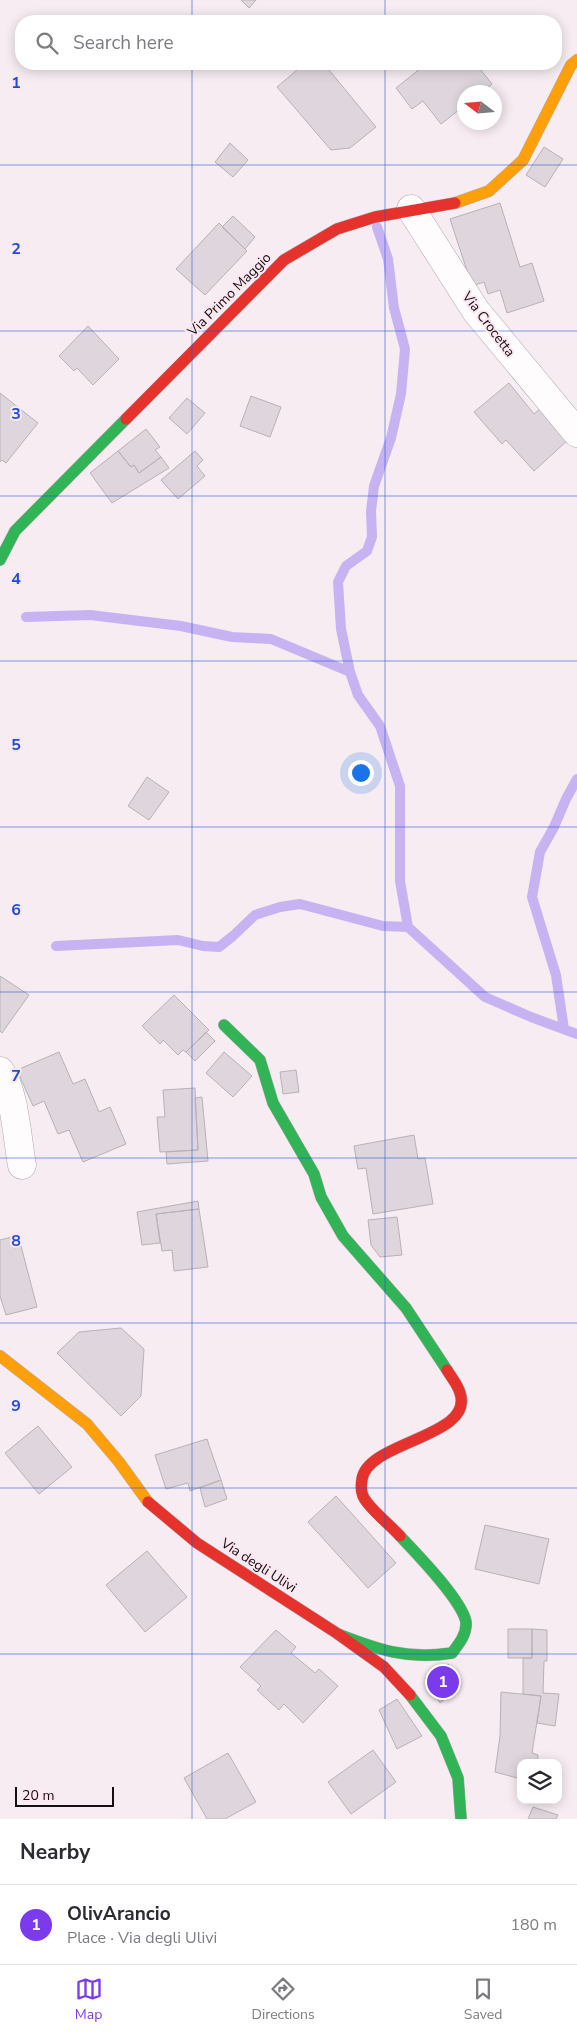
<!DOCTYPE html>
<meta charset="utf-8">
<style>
body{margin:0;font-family:"Nunito Sans",sans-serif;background:#f7f7f7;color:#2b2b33}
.controls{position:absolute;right:15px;bottom:15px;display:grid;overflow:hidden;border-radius:10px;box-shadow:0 2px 12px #0003}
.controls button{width:45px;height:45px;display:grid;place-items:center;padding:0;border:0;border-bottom:1px solid #e1e1e2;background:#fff;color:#2b2b33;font:25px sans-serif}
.compass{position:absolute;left:457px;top:85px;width:45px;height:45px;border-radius:50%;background:#fff;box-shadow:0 2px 12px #0003;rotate:286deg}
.scale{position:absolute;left:15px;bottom:12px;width:99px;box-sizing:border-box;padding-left:5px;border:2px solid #160f12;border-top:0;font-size:14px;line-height:18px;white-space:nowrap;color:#160f12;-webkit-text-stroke:4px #fce7f0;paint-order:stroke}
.you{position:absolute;left:360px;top:772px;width:18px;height:18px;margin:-12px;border:4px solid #fff;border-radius:50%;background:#1a73e8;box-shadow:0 0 0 8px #1a73e833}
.badge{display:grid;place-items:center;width:32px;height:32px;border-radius:50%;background:#7c3aed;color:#fff;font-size:16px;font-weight:700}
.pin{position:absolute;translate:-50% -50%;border:2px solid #fff;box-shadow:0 1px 5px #0006}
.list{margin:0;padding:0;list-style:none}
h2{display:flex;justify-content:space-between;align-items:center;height:65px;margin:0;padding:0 20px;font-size:21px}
h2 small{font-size:16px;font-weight:400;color:#7c7c81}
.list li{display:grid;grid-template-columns:32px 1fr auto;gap:15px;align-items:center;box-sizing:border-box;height:80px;padding:0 20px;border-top:1px solid #e1e1e2}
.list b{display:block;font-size:19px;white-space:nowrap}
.list p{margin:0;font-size:16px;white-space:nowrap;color:#7c7c81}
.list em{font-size:16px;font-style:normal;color:#7c7c81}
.icon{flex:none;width:28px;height:28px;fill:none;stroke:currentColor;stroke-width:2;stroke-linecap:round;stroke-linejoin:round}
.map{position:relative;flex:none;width:577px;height:1819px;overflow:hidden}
.search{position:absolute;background:#fff;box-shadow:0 2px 12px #0003;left:15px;right:15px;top:15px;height:55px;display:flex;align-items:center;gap:12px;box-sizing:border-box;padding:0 18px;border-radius:20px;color:#7c7c81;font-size:19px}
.sheet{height:145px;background:#fff}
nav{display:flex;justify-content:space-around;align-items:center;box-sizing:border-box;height:70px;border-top:1px solid #e1e1e2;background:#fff;font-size:14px;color:#7c7c81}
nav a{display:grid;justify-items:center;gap:2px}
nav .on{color:#7c3aed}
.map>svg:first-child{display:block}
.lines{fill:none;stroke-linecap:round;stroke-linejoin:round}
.stream{stroke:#c7b2f2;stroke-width:10}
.building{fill:#ded6dc;stroke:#b8b1b6}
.street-casing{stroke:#b0a7ab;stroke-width:29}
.fast-casing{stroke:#b0a7ab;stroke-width:12}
.slow-casing{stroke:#b0a7ab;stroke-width:12}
.jam-casing{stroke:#b0a7ab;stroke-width:12}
.street{stroke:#fefcfd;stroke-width:28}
.fast{stroke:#30b455;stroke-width:11}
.slow{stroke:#ff9f0a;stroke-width:11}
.jam{stroke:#e5322d;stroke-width:11}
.grid{fill:none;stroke:#1d4ed8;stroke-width:1;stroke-opacity:0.55}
.labels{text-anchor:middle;stroke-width:4;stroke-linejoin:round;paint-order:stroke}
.street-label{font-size:14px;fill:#160f12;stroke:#fce7f0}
.grid-label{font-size:16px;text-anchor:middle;font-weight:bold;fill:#1d4ed8;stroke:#fce7f0;stroke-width:4;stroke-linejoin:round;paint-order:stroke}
</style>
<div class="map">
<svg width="577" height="1819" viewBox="0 0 577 1819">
<rect width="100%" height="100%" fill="#f7ecf1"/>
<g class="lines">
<!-- stream -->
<path class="stream" d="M377,227L388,259L394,308L405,349L401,394L391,438L374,486L371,511L372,537L367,551L346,566L338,582L341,629L350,672L358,695L380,726L400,786V881L408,927L485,997L531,1017L577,1034
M26,617L90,615L181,626L232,637L271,639L350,672
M56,946L178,940L203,946L219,947L233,936L255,915L280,907L300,904L383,926L408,927
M564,1029L556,975L532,897L540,852L554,827L566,799L577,779"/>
</g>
<!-- building -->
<path class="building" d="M241,0H256L249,8Z
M304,64H324L376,127L350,148L331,150L277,87Z
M426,64H476L492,84L482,92H464V106L441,124L423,101L412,109L396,88Z
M230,143L248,160L233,177L215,162Z
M544,147L563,159L545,187L526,175Z
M500,203L520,267L532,263L544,301L507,313L500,290L488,294L484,282L472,286L450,219Z
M233,216L255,237L245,249L222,227Z
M219,223L247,251L205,295L176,269Z
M88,326L119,359L93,385L77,368L74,371L59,356Z
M509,383L534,414L541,408L569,439L534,471L506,440L502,444L474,412Z
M0,393L38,423L6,463L2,460L0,462Z
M251,396L281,407L270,437L240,426Z
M187,398L205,413L187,434L169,418Z
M146,429L160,447L155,450L161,457L139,473L134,465L131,467L118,451Z
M118,451L131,467L134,465L139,473L161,457L169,468L112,503L90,473Z
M195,451L203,460L197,466L205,476L178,499L161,480Z
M147,777L169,792L149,820L128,806Z
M0,976L29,995L2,1033L0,1031Z
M174,995L209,1030L186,1052L183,1050L178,1055L163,1040L160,1044L142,1026Z
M206,1032L215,1041L195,1061L186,1052Z
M59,1052L73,1084L85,1079L99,1112L110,1107L126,1144L83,1162L69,1130L58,1134L44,1101L33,1106L17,1070Z
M224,1052L252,1076L233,1097L206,1073Z
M296,1070L299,1092L283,1094L280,1072Z
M195,1088L198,1150L160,1152L157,1117H165L163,1090Z
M202,1097L208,1161L167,1164L166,1152L198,1150L195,1098Z
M414,1135L418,1159L425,1158L433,1204L373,1214L366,1168L358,1169L354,1146Z
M198,1201L199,1209L156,1214L160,1243L142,1245L137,1212Z
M199,1209L208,1267L174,1271L172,1250L162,1251L156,1214Z
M397,1217L402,1255L380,1257L371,1245L368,1220Z
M12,1237L15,1248L21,1246L37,1307L6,1315L0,1296V1240Z
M121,1328L144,1349L141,1396L121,1416L57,1353L79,1332Z
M38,1426L72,1467L39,1494L5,1453Z
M207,1439L221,1480L190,1491L188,1483L166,1489L155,1455Z
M221,1480L227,1499L205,1507L200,1488Z
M336,1496L396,1563L368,1588L308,1522Z
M485,1525L549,1539L539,1584L475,1569Z
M147,1551L187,1597L145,1632L106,1585Z
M508,1629H532V1658H508Z
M532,1629L547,1630V1661H544L543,1693L559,1694L555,1726L537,1723L541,1696L523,1694V1658H532Z
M276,1630L296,1647L291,1653L315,1673L319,1669L338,1686L303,1723L284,1704L279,1710L257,1690L261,1686L240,1667Z
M448,1664L461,1686L440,1703L425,1678Z
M501,1692L541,1696L532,1753L538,1755L537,1763H521V1779L495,1772L500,1736Z
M397,1699L422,1736L397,1749L379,1710Z
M373,1750L396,1782L351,1814L328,1782Z
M228,1753L256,1802L225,1819H207L184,1778Z
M533,1807L558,1815L556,1819H528Z"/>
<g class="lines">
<!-- street casing -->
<g class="street-casing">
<path id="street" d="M411,209L476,311L577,433
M0,1071C15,1093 17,1138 22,1165"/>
</g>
<!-- fast casing -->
<g class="fast-casing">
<path id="fast" d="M0,560L15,531L126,419
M224,1025L260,1060L273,1103L314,1174L321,1197L343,1236L406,1308L447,1370
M338,1634C379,1650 408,1660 452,1653C459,1644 467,1634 466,1622C462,1600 417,1554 400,1536
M410,1695L441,1736L458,1778L461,1819"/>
</g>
<!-- slow casing -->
<g class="slow-casing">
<path id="slow" d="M455,203L489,191L523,160L571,65L577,60
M0,1356L87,1424L119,1462L148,1502"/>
</g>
<!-- jam casing -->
<g class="jam-casing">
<path id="jam" d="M126,419L284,260L337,229L375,217L455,203
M148,1502L197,1543L338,1634L384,1667L410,1695
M400,1536C391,1526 370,1509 364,1498C361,1493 361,1485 362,1479C368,1441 475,1437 460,1393C458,1385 451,1377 447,1370"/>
</g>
<!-- street -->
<use href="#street" class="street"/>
<!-- fast -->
<use href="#fast" class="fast"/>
<!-- slow -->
<use href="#slow" class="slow"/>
<!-- jam -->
<use href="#jam" class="jam"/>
</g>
<!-- grid -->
<path class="grid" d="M192,0V21M385,0V21M192,64V1819M385,64V1819M0,165H577M0,331H577M0,496H577M0,661H577M0,827H577M0,992H577M0,1158H577M0,1323H577M0,1488H577M0,1654H577"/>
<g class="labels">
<!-- street labels -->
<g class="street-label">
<text transform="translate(229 294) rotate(-45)" y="5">Via Primo Maggio</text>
<text transform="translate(489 324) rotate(53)" y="5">Via Crocetta</text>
<text transform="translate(259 1565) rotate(33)" y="5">Via degli Ulivi</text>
</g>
</g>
<g class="grid-label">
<text x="16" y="88">1</text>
<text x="16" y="254">2</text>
<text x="16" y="419">3</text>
<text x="16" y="584">4</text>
<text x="16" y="750">5</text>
<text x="16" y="915">6</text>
<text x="16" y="1081">7</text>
<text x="16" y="1246">8</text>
<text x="16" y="1411">9</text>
</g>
</svg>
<div class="controls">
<button><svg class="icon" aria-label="layers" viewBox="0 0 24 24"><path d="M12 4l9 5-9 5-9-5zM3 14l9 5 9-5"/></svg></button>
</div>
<svg class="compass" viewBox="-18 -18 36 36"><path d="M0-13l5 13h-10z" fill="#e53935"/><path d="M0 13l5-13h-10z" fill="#7c7c81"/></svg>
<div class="scale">20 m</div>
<div class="you"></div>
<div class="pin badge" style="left:443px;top:1682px">1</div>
<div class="search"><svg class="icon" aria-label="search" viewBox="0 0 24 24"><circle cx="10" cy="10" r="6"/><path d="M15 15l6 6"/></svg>Search here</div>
</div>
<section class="sheet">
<h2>Nearby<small></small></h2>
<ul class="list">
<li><span class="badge">1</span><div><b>OlivArancio</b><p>Place · Via degli Ulivi</p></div><em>180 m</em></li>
</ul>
</section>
<nav>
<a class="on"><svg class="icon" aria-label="map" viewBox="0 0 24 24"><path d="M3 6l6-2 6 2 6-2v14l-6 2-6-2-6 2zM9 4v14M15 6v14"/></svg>Map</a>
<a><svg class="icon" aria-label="directions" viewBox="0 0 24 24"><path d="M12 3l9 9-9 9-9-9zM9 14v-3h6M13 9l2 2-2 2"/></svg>Directions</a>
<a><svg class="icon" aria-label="saved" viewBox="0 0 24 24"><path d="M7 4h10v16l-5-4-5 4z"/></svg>Saved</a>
</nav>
